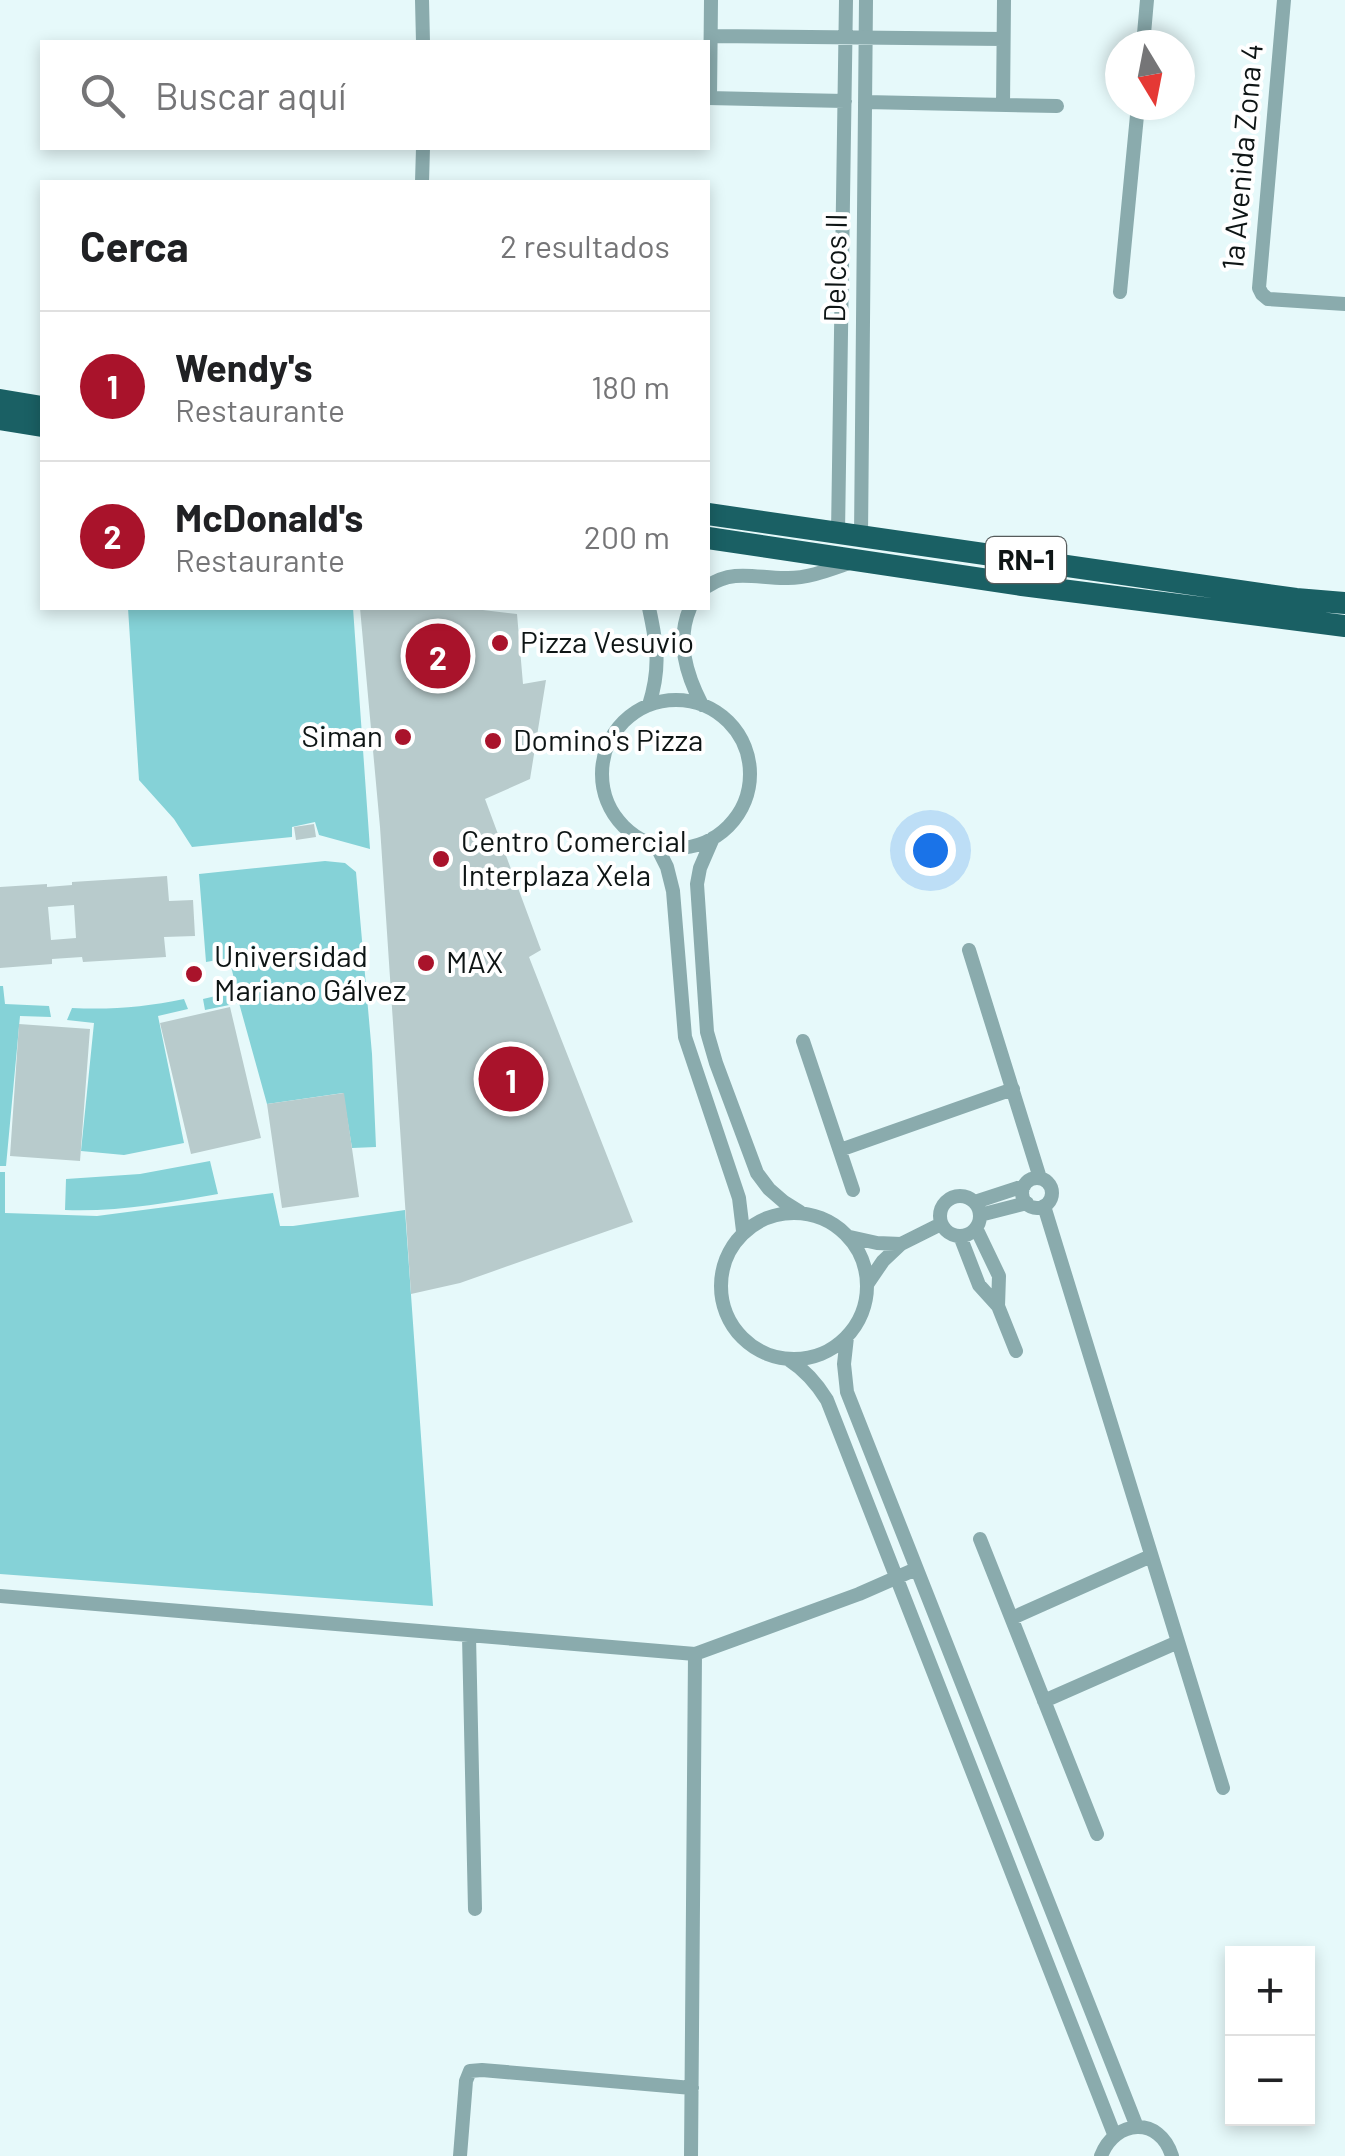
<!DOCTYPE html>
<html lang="es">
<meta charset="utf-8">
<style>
body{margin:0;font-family:Barlow,sans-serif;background:#f6f6f6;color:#202124}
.controls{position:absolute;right:30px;bottom:30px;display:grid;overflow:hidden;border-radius:0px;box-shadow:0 5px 15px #0003}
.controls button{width:90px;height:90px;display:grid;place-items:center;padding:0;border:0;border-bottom:2px solid #e0e0e0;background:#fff;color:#202124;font:50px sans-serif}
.compass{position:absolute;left:1105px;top:30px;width:90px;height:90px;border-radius:50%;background:#fff;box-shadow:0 5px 15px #0003;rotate:170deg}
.you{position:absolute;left:930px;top:850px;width:35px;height:35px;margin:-25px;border:8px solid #fff;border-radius:50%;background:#1a73e8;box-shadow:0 0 0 15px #1a73e833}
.badge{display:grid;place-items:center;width:65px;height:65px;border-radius:50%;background:#a9132b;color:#fff;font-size:32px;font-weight:700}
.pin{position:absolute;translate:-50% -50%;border:5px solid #fff;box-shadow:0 2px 10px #0006}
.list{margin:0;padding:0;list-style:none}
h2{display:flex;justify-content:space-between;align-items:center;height:130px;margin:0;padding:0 40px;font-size:42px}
h2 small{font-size:32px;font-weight:400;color:#757577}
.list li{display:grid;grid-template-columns:65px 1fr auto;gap:30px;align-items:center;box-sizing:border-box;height:150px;padding:0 40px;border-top:2px solid #e0e0e0}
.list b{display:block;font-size:38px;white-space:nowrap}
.list p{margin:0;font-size:32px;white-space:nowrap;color:#757577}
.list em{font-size:32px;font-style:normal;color:#757577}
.icon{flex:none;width:55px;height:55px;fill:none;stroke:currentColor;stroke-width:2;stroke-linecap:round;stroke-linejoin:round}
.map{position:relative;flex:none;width:1345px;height:2156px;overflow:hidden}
.search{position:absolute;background:#fff;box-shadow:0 5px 15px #0003;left:40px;top:40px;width:670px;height:110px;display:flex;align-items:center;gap:25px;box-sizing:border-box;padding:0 35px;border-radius:0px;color:#757577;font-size:38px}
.panel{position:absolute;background:#fff;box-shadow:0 5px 15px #0003;left:40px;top:180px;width:670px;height:430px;border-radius:0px}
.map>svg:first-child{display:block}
.green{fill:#85d2d7}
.building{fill:#b8cbcc;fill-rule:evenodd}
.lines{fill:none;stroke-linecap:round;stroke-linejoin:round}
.minor{stroke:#8aabad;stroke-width:14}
.trunk{stroke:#1a6064;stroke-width:22}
.poi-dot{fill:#a9132b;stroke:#fff;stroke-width:4}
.labels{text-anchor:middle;stroke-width:8;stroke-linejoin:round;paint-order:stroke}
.shield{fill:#fff;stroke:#565b5b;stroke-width:2.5}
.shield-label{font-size:28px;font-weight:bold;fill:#0e1515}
.street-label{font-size:30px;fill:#0e1515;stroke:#fff}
.poi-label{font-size:30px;fill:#0e1515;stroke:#fff;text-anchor:start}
</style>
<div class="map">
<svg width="1345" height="2156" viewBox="0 0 1345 2156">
<rect width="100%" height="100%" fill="#e6f9fa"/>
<!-- green -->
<path class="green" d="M128,608H353L370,849L319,835L315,822L292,827V837L192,847L174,819L139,780Z
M325,861L345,863L356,872L372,1054L376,1147L352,1148L343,1093L267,1104L239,1003L205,1010L203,999L237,991L229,958L206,962L199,874Z
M0,986H3L5,1004L49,1006L51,1017L20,1016L6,1166H0Z
M184,999L188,1009L158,1016L184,1143L124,1155L81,1151L94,1023L67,1020L72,1008C111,1010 146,1007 184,999Z
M210,1161L218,1194C167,1203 117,1212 65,1210L66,1179L140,1174Z
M0,1172H5V1213L97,1216L273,1193L280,1226H293L405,1210L433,1606L0,1574Z"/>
<!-- building -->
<path class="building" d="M360,608H466L517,614L523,684L546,680L530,779L485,799L541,950L529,957L633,1222L460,1283L411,1294L380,827Z
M314,824L316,837L296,840L294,827Z
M167,876L169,901L193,900L195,936L164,937L166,957L83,962L82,957L52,959V964L0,968V887L47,884V887L72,885V882ZM74,905L76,938L51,940L48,907Z
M230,1007L261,1138L191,1154L160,1023Z
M19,1024L90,1029L80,1161L10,1156Z
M344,1093L359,1197L282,1208L267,1104Z"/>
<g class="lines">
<!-- minor -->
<path class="minor" d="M422,0L423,42
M1284,0L1259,288L1262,294L1268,299L1345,304
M711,36L1003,39
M1143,45L1147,0
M708,98L845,101
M710,98L711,0
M865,102L1057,106
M1003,105L1004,0
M422,182L423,148
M1120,292L1138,105
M838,533L846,0
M861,536L866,0
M708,586C734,568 759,579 788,578C810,578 831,569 852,562
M649,608C657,645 661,667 649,705
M690,608C676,641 686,674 702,705
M602 774a74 74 0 1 1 148 0a74 74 0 1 1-148 0Z
M713,838L700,868L697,884L707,1032L716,1063L757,1173L769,1189L784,1202L800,1212
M656,845L667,867L673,891L685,1037L739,1198L743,1231
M969,950L1040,1178
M803,1041L853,1190
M840,1150L1013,1089
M1022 1193a15 15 0 1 1 30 0a15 15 0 1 1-30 0Z
M940 1216a20 20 0 1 1 40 0a20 20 0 1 1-40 0Z
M975,1202L1024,1186
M1044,1206L1223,1788
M721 1286a73 73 0 1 1 146 0a73 73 0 1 1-146 0Z
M980,1215L1027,1203
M976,1228L999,1276L998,1306
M960,1236L979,1285L998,1306L1016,1351
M850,1237L877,1243L901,1244
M868,1283L883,1261L901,1244L941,1224
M847,1337L844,1364L847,1392L1137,2127
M788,1359C805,1370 816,1382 827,1400L1114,2134
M980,1539L1097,1834
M0,1596L695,1654L859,1594L916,1569
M1012,1618L1151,1556
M469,1636L475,1909
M1044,1701L1178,1642
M460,2156L466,2081L470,2071L482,2070L692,2088
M691,2156L695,1654
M1101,2156C1115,2119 1160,2116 1172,2156"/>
<!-- trunk -->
<path class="trunk" d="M0,400L42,407
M0,419L42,426
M708,514L1296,599L1345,603
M708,538L1022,585L1345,626"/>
</g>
<!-- markers -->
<g class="poi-dot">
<circle cx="500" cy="643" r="10"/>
<circle cx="403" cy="737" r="10"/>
<circle cx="493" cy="741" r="10"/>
<circle cx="441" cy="859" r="10"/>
<circle cx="426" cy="963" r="10"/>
<circle cx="194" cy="974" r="10"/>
</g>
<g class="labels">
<!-- shield labels -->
<rect class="shield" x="986" y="537" width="80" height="46" rx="8"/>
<g class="shield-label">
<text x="1026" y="570">RN-1</text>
</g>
<!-- street labels -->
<g class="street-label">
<text transform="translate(1243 157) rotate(-85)" y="10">1a Avenida Zona 4</text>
<text transform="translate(836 268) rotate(-89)" y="10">Delcos II</text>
</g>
<!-- poi labels -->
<g class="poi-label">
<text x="520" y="653">Pizza Vesuvio</text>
<text x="383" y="747" text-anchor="end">Siman</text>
<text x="513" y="751">Domino's Pizza</text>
<text x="461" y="852">Centro Comercial<tspan x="461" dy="34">Interplaza Xela</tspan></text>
<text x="214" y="967">Universidad<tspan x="214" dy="34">Mariano Gálvez</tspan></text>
<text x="446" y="973">MAX</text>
</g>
</g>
</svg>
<div class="controls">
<button>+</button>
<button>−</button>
</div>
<svg class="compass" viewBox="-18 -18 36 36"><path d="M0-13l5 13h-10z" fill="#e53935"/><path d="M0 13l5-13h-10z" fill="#757577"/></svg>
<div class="you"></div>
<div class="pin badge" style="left:511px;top:1079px">1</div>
<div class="pin badge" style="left:438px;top:656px">2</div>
<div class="search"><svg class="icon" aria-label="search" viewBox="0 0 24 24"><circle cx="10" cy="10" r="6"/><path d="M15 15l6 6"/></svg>Buscar aquí</div>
<section class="panel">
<h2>Cerca<small>2 resultados</small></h2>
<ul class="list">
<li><span class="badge">1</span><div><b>Wendy's</b><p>Restaurante</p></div><em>180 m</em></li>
<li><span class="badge">2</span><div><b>McDonald's</b><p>Restaurante</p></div><em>200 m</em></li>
</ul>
</section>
</div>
